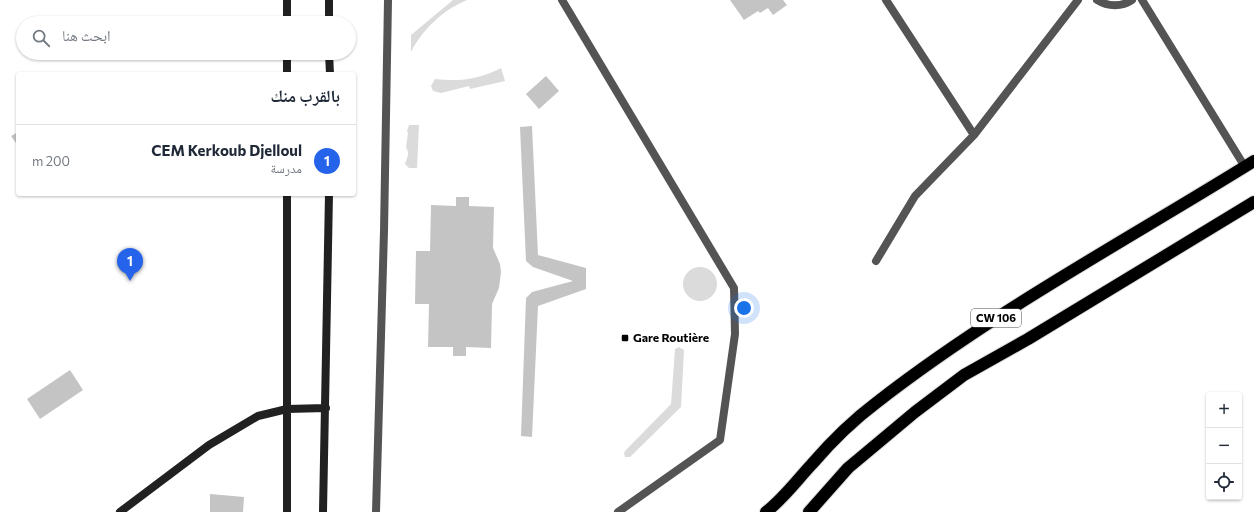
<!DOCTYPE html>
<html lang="ar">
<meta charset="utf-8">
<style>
body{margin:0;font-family:Commissioner,"Noto Naskh Arabic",sans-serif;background:#f2f2f3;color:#1f2937;direction:rtl}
.controls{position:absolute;right:12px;bottom:12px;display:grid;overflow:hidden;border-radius:4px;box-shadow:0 1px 3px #0004}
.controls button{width:36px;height:36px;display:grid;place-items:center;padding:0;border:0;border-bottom:1px solid #e0e1e3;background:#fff;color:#1f2937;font:20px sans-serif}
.you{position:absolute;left:744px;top:308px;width:14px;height:14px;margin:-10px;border:3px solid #fff;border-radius:50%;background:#1a73e8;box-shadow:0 0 0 6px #1a73e833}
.badge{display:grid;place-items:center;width:26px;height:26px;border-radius:50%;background:#2563eb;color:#fff;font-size:13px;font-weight:700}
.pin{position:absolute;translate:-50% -33px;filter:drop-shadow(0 1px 2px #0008)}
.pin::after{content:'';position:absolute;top:21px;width:14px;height:12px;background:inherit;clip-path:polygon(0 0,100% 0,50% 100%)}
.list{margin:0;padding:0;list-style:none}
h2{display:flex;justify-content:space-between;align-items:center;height:52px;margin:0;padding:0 16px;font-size:17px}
h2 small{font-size:13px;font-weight:400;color:#747a83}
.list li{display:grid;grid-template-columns:26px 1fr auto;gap:12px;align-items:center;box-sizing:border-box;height:72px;padding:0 16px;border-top:1px solid #e0e1e3}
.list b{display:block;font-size:15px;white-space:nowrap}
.list p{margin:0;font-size:13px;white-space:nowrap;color:#747a83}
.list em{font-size:13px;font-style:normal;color:#747a83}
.icon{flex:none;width:22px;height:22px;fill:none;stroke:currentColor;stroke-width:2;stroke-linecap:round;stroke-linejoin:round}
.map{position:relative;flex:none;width:1254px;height:512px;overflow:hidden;direction:ltr}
.search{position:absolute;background:#fff;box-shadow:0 1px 3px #0004;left:16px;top:16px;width:340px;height:44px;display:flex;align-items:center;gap:10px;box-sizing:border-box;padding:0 14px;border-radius:22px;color:#747a83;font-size:15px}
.panel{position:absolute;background:#fff;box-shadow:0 1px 3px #0004;left:16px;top:72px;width:340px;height:124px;border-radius:4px;direction:rtl}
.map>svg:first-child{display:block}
.green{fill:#dbdbdb}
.building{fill:#c4c4c4}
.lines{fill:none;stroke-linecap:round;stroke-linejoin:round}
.highway-casing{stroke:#dbdbdb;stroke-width:14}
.lane{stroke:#545454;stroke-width:8}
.street{stroke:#545454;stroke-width:8}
.secondary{stroke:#212121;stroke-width:8}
.highway{stroke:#000;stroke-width:12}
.poi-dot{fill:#000;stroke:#fff;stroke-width:1.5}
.labels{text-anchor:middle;stroke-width:3.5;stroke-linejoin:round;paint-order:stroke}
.shield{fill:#fff;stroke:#4c4c4c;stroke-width:1}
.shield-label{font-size:11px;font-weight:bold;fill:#000}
.poi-label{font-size:12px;font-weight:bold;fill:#000;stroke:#fff;text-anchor:start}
</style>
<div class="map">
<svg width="1254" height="512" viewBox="0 0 1254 512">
<rect width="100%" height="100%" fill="#fff"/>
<!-- green -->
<path class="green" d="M453,0H467C443,10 423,29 411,52V35Z
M501,68L505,81L470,89L469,86L441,93L433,91L431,86L435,79C459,82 480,79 501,68Z
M409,125H419L417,168H409L405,164C407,158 410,154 406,147L408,133L407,131Z
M683 284a17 17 0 1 1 34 0a17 17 0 1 1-34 0Z
M679,347L684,350L681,407L630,457H625L624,453L625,451L671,404L675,349Z"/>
<!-- building -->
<path class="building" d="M730,0H783L787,5L773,15L768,8L760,13L758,11L744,20Z
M546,76L559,91L539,109L526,94Z
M532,126L538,255L586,268V289L538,306L532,437L521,436L526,298L532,292L573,281L533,267L526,261L520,127Z
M18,132V146L11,136Z
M456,197H469V206L494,207L493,248L500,264L501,272L499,288L492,304L491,348L466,347V356H453V347H428L429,304H415L416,251H430L431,205L456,206Z
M70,370L83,390L40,419L27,399Z
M210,494L244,497L243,512H210Z"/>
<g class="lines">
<!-- highway casing -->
<g class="highway-casing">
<path id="highway" d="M766,512C784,498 797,480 812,464C831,442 852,421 876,403C994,311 1127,240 1254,161
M809,512L848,468L915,412L964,375L1028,339L1254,202"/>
</g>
<!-- lane -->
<path class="lane" d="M562,0L734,288L735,334L720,440L618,512
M886,0L974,135
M876,261L915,196L974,135L1078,0
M376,512L384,231L388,0"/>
<!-- street -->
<path class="street" d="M1097,0C1108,7 1122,7 1132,0
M1142,0L1245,167"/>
<!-- secondary -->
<path class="secondary" d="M287,0V23
M329,0V23
M287,53V74
M329,53L330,74
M120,512L209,445L258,416L287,409L326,408
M287,512V194
M323,512L329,194"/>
<!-- highway -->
<use href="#highway" class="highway"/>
</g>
<!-- markers -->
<rect class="poi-dot" x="621" y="334" width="8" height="8" rx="2"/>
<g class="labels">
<!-- shield labels -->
<rect class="shield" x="971" y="309" width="50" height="18" rx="3"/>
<g class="shield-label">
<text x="996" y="322">CW 106</text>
</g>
<!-- poi labels -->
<g class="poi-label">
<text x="633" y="342">Gare Routière</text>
</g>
</g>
</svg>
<div class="controls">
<button>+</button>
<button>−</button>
<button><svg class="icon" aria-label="locate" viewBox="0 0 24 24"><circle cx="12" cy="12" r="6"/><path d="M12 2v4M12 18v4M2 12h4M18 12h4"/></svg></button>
</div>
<div class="you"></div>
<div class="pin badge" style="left:130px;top:281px">1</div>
<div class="search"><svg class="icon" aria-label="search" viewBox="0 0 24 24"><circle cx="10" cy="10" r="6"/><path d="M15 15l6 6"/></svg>ابحث هنا</div>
<section class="panel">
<h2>بالقرب منك<small></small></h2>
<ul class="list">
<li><span class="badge">1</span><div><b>CEM Kerkoub Djelloul</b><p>مدرسة</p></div><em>200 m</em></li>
</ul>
</section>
</div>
